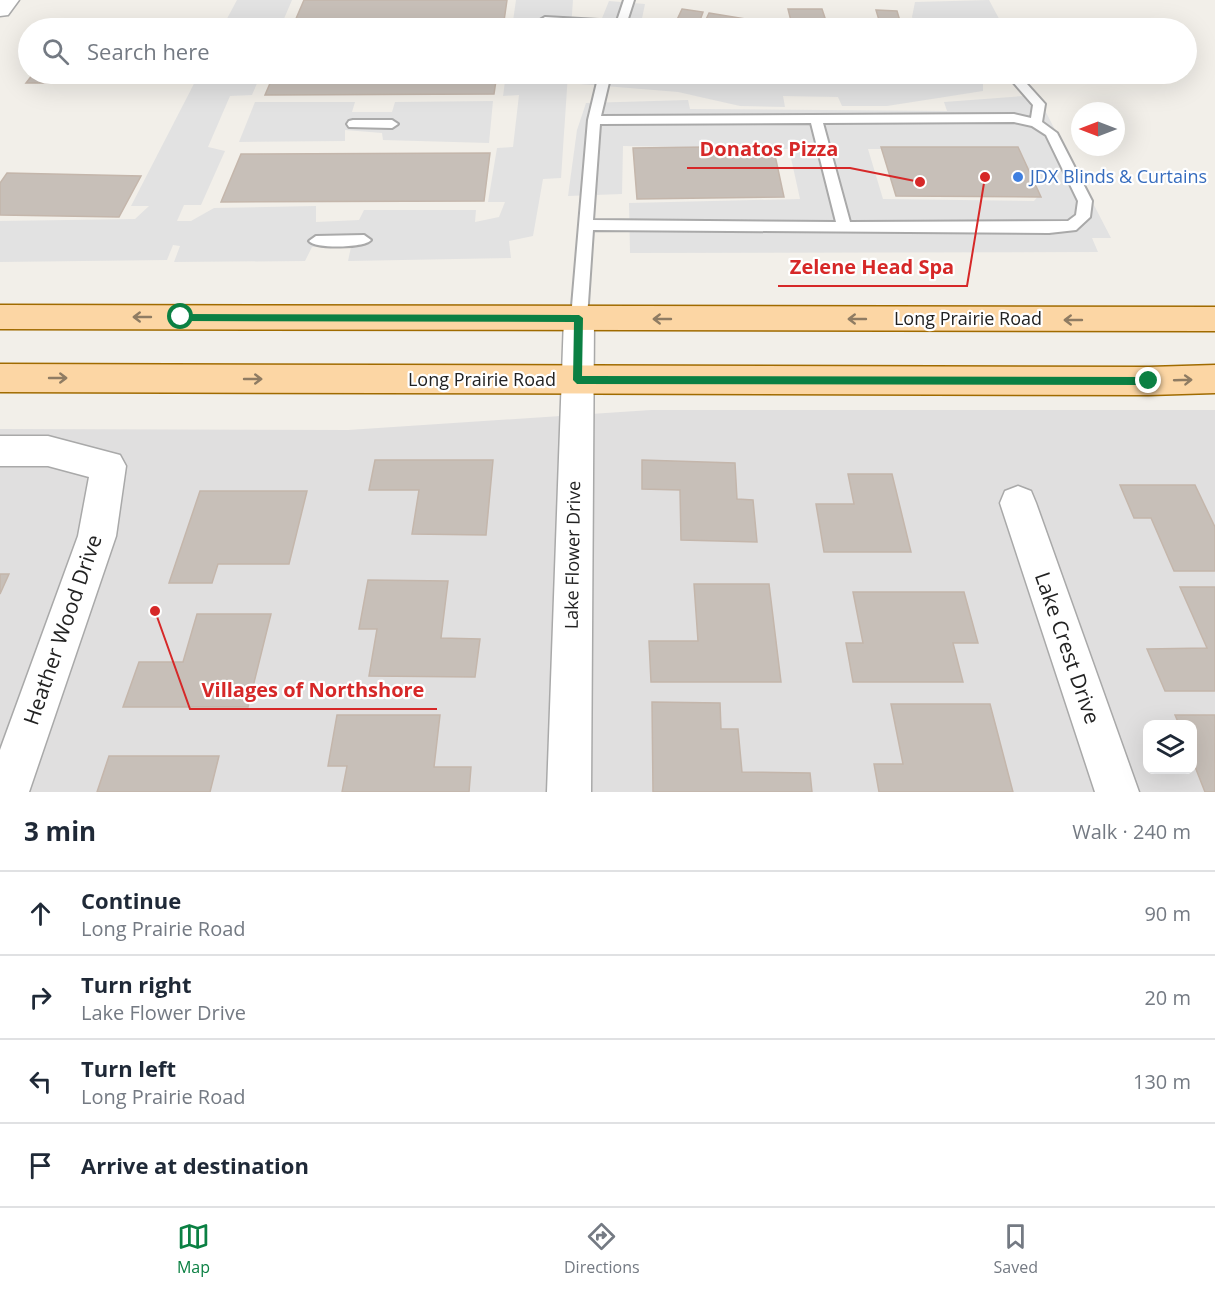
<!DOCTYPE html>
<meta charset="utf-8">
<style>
body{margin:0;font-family:"Open Sans",sans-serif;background:#f6f6f7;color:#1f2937}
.controls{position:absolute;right:18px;bottom:18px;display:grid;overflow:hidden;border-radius:12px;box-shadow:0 6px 24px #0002}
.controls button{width:54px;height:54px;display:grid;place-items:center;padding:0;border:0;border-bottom:2px solid #e0e1e3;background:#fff;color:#1f2937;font:30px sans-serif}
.compass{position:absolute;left:1071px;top:102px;width:54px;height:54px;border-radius:50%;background:#fff;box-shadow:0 6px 24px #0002;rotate:270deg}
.stop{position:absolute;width:18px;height:18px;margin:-14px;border:4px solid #0b8043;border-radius:50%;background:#fff}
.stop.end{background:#0b8043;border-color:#fff;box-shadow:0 2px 6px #0008}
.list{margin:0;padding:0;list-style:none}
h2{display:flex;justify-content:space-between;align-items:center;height:78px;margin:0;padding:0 24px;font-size:26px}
h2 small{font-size:20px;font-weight:400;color:#747a83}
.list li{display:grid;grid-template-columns:39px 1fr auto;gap:18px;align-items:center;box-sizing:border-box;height:84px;padding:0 24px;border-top:2px solid #e0e1e3}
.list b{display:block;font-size:22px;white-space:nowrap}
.list p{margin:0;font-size:20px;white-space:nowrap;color:#747a83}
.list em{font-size:20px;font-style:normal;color:#747a83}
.icon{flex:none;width:33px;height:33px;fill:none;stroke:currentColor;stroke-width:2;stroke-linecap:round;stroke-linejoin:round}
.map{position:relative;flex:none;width:1215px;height:792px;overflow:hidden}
.search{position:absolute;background:#fff;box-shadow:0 6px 24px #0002;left:18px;right:18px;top:18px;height:66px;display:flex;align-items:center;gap:15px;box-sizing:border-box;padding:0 21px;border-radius:33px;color:#747a83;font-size:22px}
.sheet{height:414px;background:#fff}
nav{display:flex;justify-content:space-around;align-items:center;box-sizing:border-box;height:84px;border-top:2px solid #e0e1e3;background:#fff;font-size:16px;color:#747a83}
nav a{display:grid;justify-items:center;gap:3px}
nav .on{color:#0b8043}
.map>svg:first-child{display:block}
.residential{fill:#e0dfdf;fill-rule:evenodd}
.parking{fill:#e2e2e2;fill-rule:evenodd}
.building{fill:#c7bfb8;stroke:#c4b6ab;stroke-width:1.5}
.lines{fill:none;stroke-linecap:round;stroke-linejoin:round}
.service-casing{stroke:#a9a9a9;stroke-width:4}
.minor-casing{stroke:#a9a9a9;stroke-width:3}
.primary-casing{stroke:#a06b00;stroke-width:3}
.service{fill:#fff;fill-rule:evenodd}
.minor{fill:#fff;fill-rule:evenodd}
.primary{fill:#fcd6a4;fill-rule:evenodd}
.oneway{stroke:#8f7c63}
.route{fill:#0b8043}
.shop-dot{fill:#3f7fe0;stroke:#fff;stroke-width:2}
.labels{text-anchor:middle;stroke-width:4.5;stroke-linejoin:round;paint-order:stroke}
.shop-label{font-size:18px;fill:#366cbe;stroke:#fff;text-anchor:start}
.street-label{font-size:18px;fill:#222;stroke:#fff}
.near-street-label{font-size:21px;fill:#222;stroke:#fff}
.leader{fill:none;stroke:#d62828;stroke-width:2}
.callout-dot{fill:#d62828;stroke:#fff;stroke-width:2}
.callout-label{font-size:20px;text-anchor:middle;font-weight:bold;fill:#d62828;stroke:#fff;stroke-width:4.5;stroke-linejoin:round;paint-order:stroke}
</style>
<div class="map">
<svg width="1215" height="792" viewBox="0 0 1215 792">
<rect width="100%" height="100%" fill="#f2efe9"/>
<!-- residential -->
<path class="residential" d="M651,410H1215V792H0V429L348,430ZM1148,724H1192V770H1148Z"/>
<!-- parking -->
<path class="parking" d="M237,0H292L280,28H222Z
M516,0H573L571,28H512Z
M989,0L1004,28H917L912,17L915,2Z
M609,1L645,4L640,28H598Z
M199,74H261L252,95L230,96L208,147L225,151L201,205H184L177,221H191L214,208L316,206V222L359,220L364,210H476L475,222L499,217L505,202H488L497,148L513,147L519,95L503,96L506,74H568L561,178L543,179L533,236L509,241L511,258L348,261L351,247H312L305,261L174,262L180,246L173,245L167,260L0,262V221L135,219L149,206H131Z
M584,74H755L783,80L883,78L881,74H1028L1032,81L983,80V91L887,106H842L838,97L783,96L785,107L740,106L678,92L580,84Z
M1037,95L1111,238H1092L1098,252L630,253L629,203L800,199L789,149L623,146L622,194L568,196L577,130L586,103L688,100L690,109L947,111L944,102ZM868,149H1016L1040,194L1034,201L883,199Z
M493,101L489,143L383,140L382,133L345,130V141L239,142L255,102H355L352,112H392L395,102Z"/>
<!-- building -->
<path class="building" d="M304,0H507L503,28H292Z
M682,9L703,12L698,26L676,22Z
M788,9H822L826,21H791Z
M876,10L897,11L900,21L879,20Z
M709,13L794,27L835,28H702Z
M33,74H77L70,83H26Z
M274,74H497L494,94L265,95Z
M796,74H830L832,82L798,81Z
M773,146L784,197L637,199L633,148Z
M881,147H1018L1041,197L896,196Z
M490,153L484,201L221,202L241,154Z
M7,173L141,176L119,217L0,215V183Z
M375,460H493L486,535L412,534L419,490H369Z
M642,460L735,463L737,499L753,500L757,542L681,540L680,490L642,489Z
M848,474H892L911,552H824L816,504H854Z
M1120,485H1195L1215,527V571H1174L1151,518H1134Z
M200,491H307L289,564H218L212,583H169Z
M0,574H9L0,594Z
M368,580L448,581L441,638L480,639L475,677L369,676L377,629H359Z
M694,584H769L781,682H651L649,641H698Z
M1180,587H1215V691H1165L1147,649L1207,648Z
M853,592H964L978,643H953L963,682H853L846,643H863Z
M197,614H271L248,707H123L139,662H183Z
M652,702L720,703L721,729H738L742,772L810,773L812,792H653Z
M891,704H990L1013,792H879L874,764H903Z
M337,715H440L434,767H471L469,792H342L347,766H328Z
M1175,715H1215V792H1205L1192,759V724H1179Z
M109,756H219L210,792H97Z"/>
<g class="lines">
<!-- service casing -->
<g class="service-casing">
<path id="service" d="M624,0H634L625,28L545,23L540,20L545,17L617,21Z
M599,74H611L601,116L1014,114L1031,118L1033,105L1007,75L1018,74L1045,104L1042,122L1057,133L1092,201L1090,217L1076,230L1049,233L593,230L587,318L584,322H574L571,318L588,120ZM1014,122L1032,126L1046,135L1078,201L1076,215L1068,221L850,222L823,123ZM811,123L836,222L593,220L600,124Z
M353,120H392L398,124L392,128L349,127L347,124L349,121Z
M364,235L371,240C365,248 315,249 309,241L316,236Z"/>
</g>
<!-- minor casing -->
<g class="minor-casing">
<path id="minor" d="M0,0H19L8,15L0,16Z
M579,306L590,309L594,318L591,792H547L564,318L568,309Z
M0,436H48L120,455L126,466L116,536L29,792H0V750L78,536L89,477L48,466H0Z
M1018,486L1031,491L1036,503L1139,792H1095L1000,503L1005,491Z"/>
</g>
<!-- primary casing -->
<g class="primary-casing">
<path id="primary" d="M0,305L1215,307V331L0,329Z
M0,364L1149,367L1215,365V393L1149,395L0,392Z"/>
</g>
<!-- service -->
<use href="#service" class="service"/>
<!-- minor -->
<use href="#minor" class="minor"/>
<!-- primary -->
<use href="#primary" class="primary"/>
</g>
<!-- one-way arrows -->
<defs><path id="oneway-shaft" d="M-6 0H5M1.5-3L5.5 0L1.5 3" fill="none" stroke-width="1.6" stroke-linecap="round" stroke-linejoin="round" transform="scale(1.5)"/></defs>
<g class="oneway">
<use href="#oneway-shaft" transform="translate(142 317) rotate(-180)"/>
<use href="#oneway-shaft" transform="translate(662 319) rotate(-180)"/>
<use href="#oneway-shaft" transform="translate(857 319) rotate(-180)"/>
<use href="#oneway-shaft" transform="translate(1073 320) rotate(-180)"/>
<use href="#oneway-shaft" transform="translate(58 378)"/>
<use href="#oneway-shaft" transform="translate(253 379)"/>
<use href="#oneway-shaft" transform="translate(1183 380) rotate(-2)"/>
</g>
<!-- route -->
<path class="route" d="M181,314L579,315L583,318L582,376L1149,377L1154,381L1149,385L577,384L573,380L574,322L181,321L176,317Z"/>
<!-- markers -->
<circle class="shop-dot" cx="1018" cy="177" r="6"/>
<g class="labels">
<!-- shop labels -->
<g class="shop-label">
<text x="1030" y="183">JDX Blinds &amp; Curtains</text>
</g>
<!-- street labels -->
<g class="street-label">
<text x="968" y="325">Long Prairie Road</text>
<text x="482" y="386">Long Prairie Road</text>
<text transform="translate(573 555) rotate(-89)" y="6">Lake Flower Drive</text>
</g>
<!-- near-street labels -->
<g class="near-street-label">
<text transform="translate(63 630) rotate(-71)" y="7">Heather Wood Drive</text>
<text transform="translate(1067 648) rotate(71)" y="7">Lake Crest Drive</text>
</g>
</g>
<!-- callouts -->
<path class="leader" d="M920 182L850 168H687M985 177L967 286H778M155 611L190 709H437"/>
<g class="callout-dot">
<circle cx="920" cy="182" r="6"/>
<circle cx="985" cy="177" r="6"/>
<circle cx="155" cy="611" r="6"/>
</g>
<g class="callout-label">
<text x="769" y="156">Donatos Pizza</text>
<text x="872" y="274">Zelene Head Spa</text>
<text x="313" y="697">Villages of Northshore</text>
</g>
</svg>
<div class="controls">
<button><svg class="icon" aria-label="layers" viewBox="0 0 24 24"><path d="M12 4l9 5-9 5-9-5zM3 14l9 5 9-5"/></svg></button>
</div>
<svg class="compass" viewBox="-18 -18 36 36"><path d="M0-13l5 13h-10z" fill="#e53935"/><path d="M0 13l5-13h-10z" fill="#747a83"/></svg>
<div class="stop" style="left:181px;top:317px"></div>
<div class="stop end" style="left:1149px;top:381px"></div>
<div class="search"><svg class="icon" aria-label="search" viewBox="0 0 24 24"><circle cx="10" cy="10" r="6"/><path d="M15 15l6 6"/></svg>Search here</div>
</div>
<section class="sheet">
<h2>3 min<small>Walk · 240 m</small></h2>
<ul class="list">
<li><svg class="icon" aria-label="ahead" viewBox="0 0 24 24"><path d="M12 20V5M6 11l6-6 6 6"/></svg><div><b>Continue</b><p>Long Prairie Road</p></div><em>90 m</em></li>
<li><svg class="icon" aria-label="right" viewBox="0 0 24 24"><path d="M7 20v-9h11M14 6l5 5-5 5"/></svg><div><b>Turn right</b><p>Lake Flower Drive</p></div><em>20 m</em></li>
<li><svg class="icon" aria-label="left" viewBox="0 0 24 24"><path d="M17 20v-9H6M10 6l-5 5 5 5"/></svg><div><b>Turn left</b><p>Long Prairie Road</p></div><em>130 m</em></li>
<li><svg class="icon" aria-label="arrive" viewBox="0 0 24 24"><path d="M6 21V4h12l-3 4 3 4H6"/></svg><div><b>Arrive at destination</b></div></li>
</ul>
</section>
<nav>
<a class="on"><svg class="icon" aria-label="map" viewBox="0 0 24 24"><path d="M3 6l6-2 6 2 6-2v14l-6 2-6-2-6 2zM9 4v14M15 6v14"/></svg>Map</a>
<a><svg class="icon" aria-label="directions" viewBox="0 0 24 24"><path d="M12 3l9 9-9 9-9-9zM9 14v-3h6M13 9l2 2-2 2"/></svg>Directions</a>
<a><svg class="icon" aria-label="saved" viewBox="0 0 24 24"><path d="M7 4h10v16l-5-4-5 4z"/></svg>Saved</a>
</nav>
